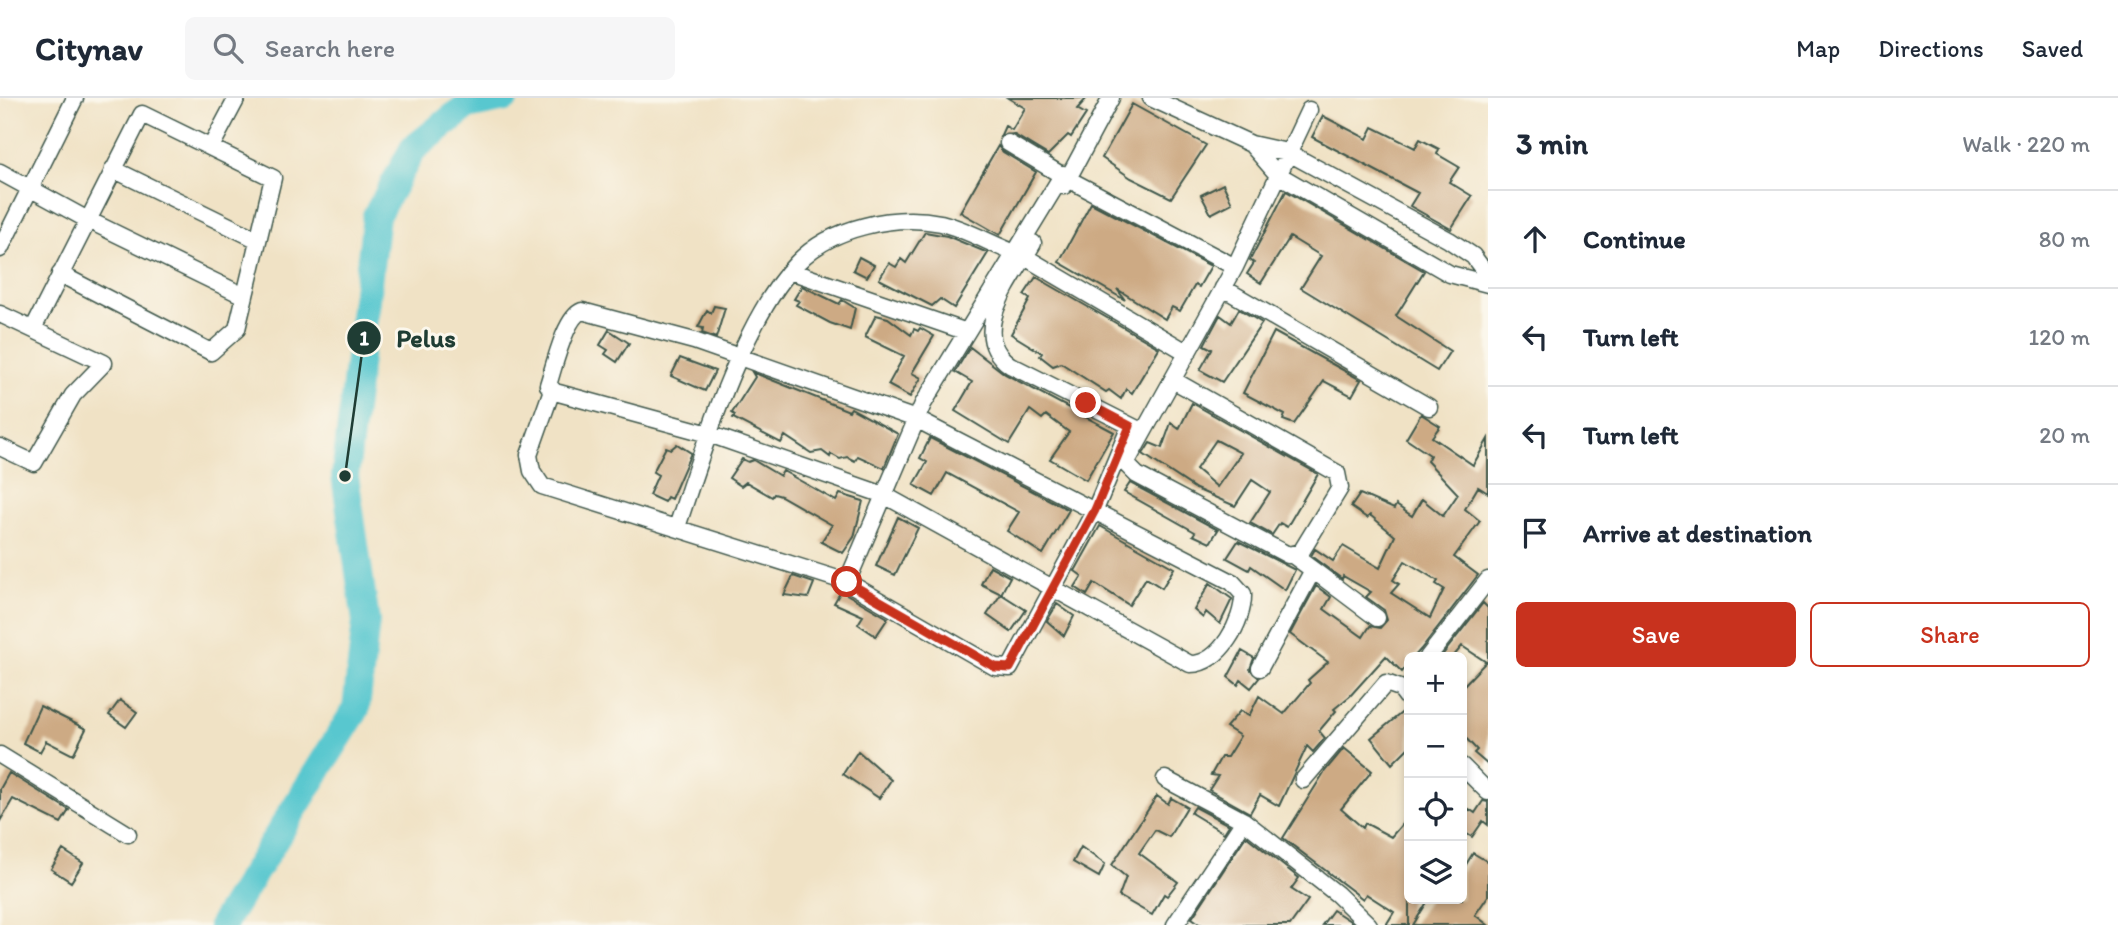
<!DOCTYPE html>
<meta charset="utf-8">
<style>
body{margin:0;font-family:Itim,sans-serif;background:#f6f6f7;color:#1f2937}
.controls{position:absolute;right:21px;bottom:21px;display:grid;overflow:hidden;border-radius:10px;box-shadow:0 4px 10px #0003}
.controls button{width:63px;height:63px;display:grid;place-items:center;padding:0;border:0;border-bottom:2px solid #e0e1e3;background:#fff;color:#1f2937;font:35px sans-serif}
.stop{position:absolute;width:21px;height:21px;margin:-16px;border:5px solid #c8321e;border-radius:50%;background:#fff}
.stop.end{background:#c8321e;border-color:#fff;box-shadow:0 2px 7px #0008}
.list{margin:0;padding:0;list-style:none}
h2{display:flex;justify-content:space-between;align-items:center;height:91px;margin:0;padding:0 28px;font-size:30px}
h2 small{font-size:23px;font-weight:400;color:#747a83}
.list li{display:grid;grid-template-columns:46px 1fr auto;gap:21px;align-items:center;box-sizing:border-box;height:98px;padding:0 28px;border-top:2px solid #e0e1e3}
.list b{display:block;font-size:26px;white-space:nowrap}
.list em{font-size:23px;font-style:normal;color:#747a83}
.actions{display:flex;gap:14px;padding:21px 28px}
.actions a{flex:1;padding:16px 0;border:2px solid #c8321e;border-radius:10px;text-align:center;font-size:24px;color:#c8321e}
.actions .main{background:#c8321e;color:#fff}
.icon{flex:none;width:38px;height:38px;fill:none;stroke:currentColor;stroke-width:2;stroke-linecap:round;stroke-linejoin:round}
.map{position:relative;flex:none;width:1488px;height:827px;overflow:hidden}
header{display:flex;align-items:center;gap:42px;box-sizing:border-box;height:98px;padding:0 35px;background:#fff;border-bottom:2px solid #e0e1e3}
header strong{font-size:33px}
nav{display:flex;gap:38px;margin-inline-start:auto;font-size:24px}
.search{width:490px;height:63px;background:#f6f6f7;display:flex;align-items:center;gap:18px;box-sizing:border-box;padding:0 24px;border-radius:10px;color:#747a83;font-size:26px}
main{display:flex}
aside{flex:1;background:#fff}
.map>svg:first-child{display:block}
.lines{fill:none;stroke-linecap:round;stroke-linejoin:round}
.river{stroke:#59c7cf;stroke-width:28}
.building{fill:#cdaa84;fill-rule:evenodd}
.minor-casing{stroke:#3e564a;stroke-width:19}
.minor{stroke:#fff;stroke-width:16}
.route{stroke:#c8321e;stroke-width:9}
.leader{fill:none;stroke:#1f3d34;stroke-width:2.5}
.callout-dot{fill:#1f3d34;stroke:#fbf7ec;stroke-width:2.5}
.mark-label{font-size:21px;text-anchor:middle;font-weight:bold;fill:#fff}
.callout-label{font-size:26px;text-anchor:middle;font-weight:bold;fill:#1f3d34;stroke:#fbf7ec;stroke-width:6;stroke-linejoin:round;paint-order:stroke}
</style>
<header>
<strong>Citynav</strong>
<div class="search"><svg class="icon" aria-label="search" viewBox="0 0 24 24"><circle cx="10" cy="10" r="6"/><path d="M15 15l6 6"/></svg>Search here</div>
<nav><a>Map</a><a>Directions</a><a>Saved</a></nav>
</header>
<main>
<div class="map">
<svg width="1488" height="827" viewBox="0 0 1488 827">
<rect width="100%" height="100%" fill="#fbf7ec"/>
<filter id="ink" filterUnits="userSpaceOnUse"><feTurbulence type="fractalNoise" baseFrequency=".0143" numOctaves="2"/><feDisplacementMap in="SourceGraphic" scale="14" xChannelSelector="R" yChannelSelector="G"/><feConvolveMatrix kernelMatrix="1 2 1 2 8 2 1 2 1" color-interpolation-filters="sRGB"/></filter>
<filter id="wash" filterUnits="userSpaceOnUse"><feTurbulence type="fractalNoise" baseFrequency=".00686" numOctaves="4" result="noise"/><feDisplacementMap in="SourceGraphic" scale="28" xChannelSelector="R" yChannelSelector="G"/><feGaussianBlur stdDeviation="1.57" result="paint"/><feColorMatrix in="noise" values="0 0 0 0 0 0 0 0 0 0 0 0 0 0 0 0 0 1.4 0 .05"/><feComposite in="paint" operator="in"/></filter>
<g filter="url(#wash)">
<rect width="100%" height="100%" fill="#f0e2c5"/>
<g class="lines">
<!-- river -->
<path class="river" d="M222,827L356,611L366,523L345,378L376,118L413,51L467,8L505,0"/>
</g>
<g id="blocks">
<!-- building -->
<path class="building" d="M1008,0H1087L1077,11L1086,16L1071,39L1068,37L1048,57L1013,36L1000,39L1005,28L1012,32L1025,10Z
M1132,6L1206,47L1171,100L1131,80L1102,60Z
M1323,18L1367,41L1373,29L1415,50L1420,41L1439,51L1437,56L1459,69L1449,84L1472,98L1451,131L1410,108L1418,95L1312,39Z
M998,48L1003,54L1036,74L1000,137L960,114Z
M1223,86L1232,105L1211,116L1201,97Z
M1286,93L1424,173L1396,218L1450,253L1437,273L1301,190L1321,158L1290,139L1261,185L1247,176L1254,165L1250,162Z
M1091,105L1211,168L1199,189L1195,187L1180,213L1172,209L1165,221L1117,191L1125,202L1059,164Z
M925,134L947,138L988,155L954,210L940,201L932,208L879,181L889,165L896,169L901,161L906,165Z
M859,159L874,167L867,179L853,172Z
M1036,179L1159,250L1132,295L1126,291L1121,301L1109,292L1106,294L1061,265L1053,268L1040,258L1042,255L1011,236L1030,201L1024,197Z
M802,188L839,206L842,202L855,210L850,232L830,225L796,207L799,203L794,201Z
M714,208L725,210L716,240L702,235L703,230L698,229L707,212L711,215Z
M1239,211L1262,225L1222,284L1200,272L1212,251L1204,247L1220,217L1231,225Z
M876,217L888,220L911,237L914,231L918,233L920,230L934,238L912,275L921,280L910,299L888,287L904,258L865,239Z
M609,232L629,245L617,264L605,256L608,252L600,247Z
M1274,234L1361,282L1352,298L1324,283L1294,326L1283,322L1285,317L1243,295Z
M970,249L1005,276L1114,334L1086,382L1050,361L1069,334L1046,317L1042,321L1030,312L1009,346L955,313L972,284L955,274Z
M680,260L715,273L705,293L671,278Z
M752,274L849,313L851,310L898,336L884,370L858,358L855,363L847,359L840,361L831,356L830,359L822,353L811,355L785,338L781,345L733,320L735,317L732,315L755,279Z
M1192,305L1318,376L1287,429L1280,425L1272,437L1250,425L1270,394L1252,382L1235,408L1196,391L1143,356L1150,345L1162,350L1171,325L1179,331ZM1216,342L1241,355L1217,389L1196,371Z
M1421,316L1440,328L1432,339L1473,367L1488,341V395L1478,389L1465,411L1480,423L1454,459L1478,477L1421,551L1414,559H1409V565L1402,574L1386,558L1350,598L1334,611L1336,613L1319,633L1325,640L1313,654L1307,648L1279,708L1260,697L1250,715L1209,692L1218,678L1211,677L1221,659H1227L1240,638L1226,629L1240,613L1249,618L1259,598L1284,616L1310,585L1308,582L1328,564L1290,536L1316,488L1331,499L1324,511L1363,539L1370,528L1380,530L1387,522L1384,512L1366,499L1371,494L1343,478L1342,481L1311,458L1315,451L1333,463L1343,448L1380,470L1395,438L1370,417L1367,420L1351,409L1360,396L1394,411L1396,407L1412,418L1422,401L1443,418L1458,396L1427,363L1430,357L1406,341ZM1405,463L1438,483L1436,486L1444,491L1430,520L1391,495L1399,486L1393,482Z
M930,340L1069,412L1043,456L1007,433L1019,414L947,375L934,398L914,387L927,364L920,360Z
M677,346L691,355L671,401L667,399L664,404L649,397L658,377L653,374L666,349L671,351Z
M742,361L748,364L753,362L780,378L783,373L836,403L840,396L863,403L854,439L843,455L821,444L832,427L781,398L774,396L772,399L746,384L741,388L729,380Z
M1130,385L1132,386L1218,432L1210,445L1193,437L1195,434L1124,394Z
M898,419L918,430L895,477L876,468Z
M1100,428L1174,470L1162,490L1146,480L1129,507L1094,485L1087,497L1075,489L1082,478L1075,473Z
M1238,443L1295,472L1285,492L1251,468L1249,472L1227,460Z
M990,468L1010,479L1001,496L981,486Z
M793,478L814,485L808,500L784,497Z
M1210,485L1232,501L1220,526L1206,514L1203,520L1194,512Z
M841,493L888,520L876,538L858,526L863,518L834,505Z
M1001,496L1026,512L1011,534L987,517Z
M1483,505L1488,510V667L1474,655L1477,652L1462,636V589L1486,564L1462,548L1453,559H1441Z
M1057,506L1074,518L1064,538L1047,523Z
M1242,553L1254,560L1250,571L1259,580L1251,590L1241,582L1238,587L1228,579Z
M120,602L137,614L126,629L109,617Z
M40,608L86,631L73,657L46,643L40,654L23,645Z
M1405,612H1409V649L1392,666L1371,640Z
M1344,650L1372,673L1341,711L1363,730L1365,725L1391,739L1409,718V827H1386L1394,814L1366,796L1363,801L1283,740L1325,673Z
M858,653L891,682L879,700L843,676Z
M9,675L69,712L61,725L13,701L0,723V691Z
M1157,698L1168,706L1171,700L1187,709L1169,739L1155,732L1139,755L1178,784L1167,798L1164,796L1152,817L1119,798L1126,779L1112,767Z
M1483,703L1488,704V727L1483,723L1472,739L1462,733V722L1469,711L1475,715Z
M1195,709L1229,727L1224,735L1191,715Z
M1246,738L1299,780L1291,791L1308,802L1290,827H1202L1192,820Z
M1081,749L1105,766L1099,779L1073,764Z
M63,752L83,765L71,784L51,771Z
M1473,755L1488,764V798L1475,817L1488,827H1413L1429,801H1462V773Z
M1333,812L1350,823L1354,827H1322Z"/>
</g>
</g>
<g filter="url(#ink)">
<use href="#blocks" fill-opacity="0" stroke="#3e564a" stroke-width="2"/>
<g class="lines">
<!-- minor casing -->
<g class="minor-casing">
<path id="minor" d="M1151,0L1251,46L1287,54L1449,142L1473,158L1488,178
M1008,45L1068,81L1235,169
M1251,46L1277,76L1450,176L1488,186
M211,49L237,0
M113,71L258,142
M0,74L86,121L244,198
M1064,88L1111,0
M1033,145C1014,179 965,235 1010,267L1139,332
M0,151L75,0
M1025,159L1188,255
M790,173L967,234
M1223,190L1429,309
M582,213L694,243L916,321L1232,484L1243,496C1244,523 1219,567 1190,566L884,397L709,336L555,294L548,287C554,269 565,219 582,213Z
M0,216L104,265L73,297L34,365L0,349
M33,231L142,16L273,80L237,231L211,254L60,176
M1173,282L1337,375L1340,390L1301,454L1288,457L1137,377L1127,367L1129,360L1235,169L1309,12
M552,292L529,357L532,373L542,388L847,484L995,569L1010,570L1095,412L1130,328
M677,429C702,354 743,220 797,165C831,129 894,116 941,125C966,131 991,146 1015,155
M1313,472L1377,520
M847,484L923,306L1063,76
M1428,559L1488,482
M1260,570L1313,472L1294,458
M0,657L128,736
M1462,668L1488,694
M1165,681L1244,723
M1303,682L1386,585L1400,590L1409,602
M1175,827L1244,723L1337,796L1369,827"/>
</g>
<!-- minor -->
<use href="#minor" class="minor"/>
</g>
</g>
<g class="lines" filter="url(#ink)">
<!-- route -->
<path class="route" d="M847,484L995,569L1010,570L1095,412L1130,328L1086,305"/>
</g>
<!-- callouts -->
<path class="leader" d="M345 378L364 240"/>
<g class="callout-dot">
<circle cx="345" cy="378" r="7"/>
<circle cx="364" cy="240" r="18"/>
</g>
<g class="mark-label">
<text x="364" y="247">1</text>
</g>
<g class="callout-label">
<text x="426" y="249">Pelus</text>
</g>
</svg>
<div class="controls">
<button>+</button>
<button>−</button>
<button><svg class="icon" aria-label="locate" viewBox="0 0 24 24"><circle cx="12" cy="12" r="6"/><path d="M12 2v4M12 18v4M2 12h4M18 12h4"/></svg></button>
<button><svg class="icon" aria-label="layers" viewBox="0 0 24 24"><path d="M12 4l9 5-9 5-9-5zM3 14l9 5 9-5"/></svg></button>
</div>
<div class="stop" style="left:847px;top:484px"></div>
<div class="stop end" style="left:1086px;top:305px"></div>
</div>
<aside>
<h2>3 min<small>Walk · 220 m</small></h2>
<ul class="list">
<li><svg class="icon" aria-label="ahead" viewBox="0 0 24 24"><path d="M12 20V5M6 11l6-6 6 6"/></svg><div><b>Continue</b></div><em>80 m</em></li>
<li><svg class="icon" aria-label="left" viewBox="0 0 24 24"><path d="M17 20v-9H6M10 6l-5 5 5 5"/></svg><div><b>Turn left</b></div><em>120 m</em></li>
<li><svg class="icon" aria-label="left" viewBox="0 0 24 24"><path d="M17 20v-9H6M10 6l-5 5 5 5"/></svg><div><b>Turn left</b></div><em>20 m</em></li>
<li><svg class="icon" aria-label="arrive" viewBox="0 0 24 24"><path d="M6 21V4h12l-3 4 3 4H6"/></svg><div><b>Arrive at destination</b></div></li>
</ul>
<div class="actions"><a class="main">Save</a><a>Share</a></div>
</aside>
</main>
